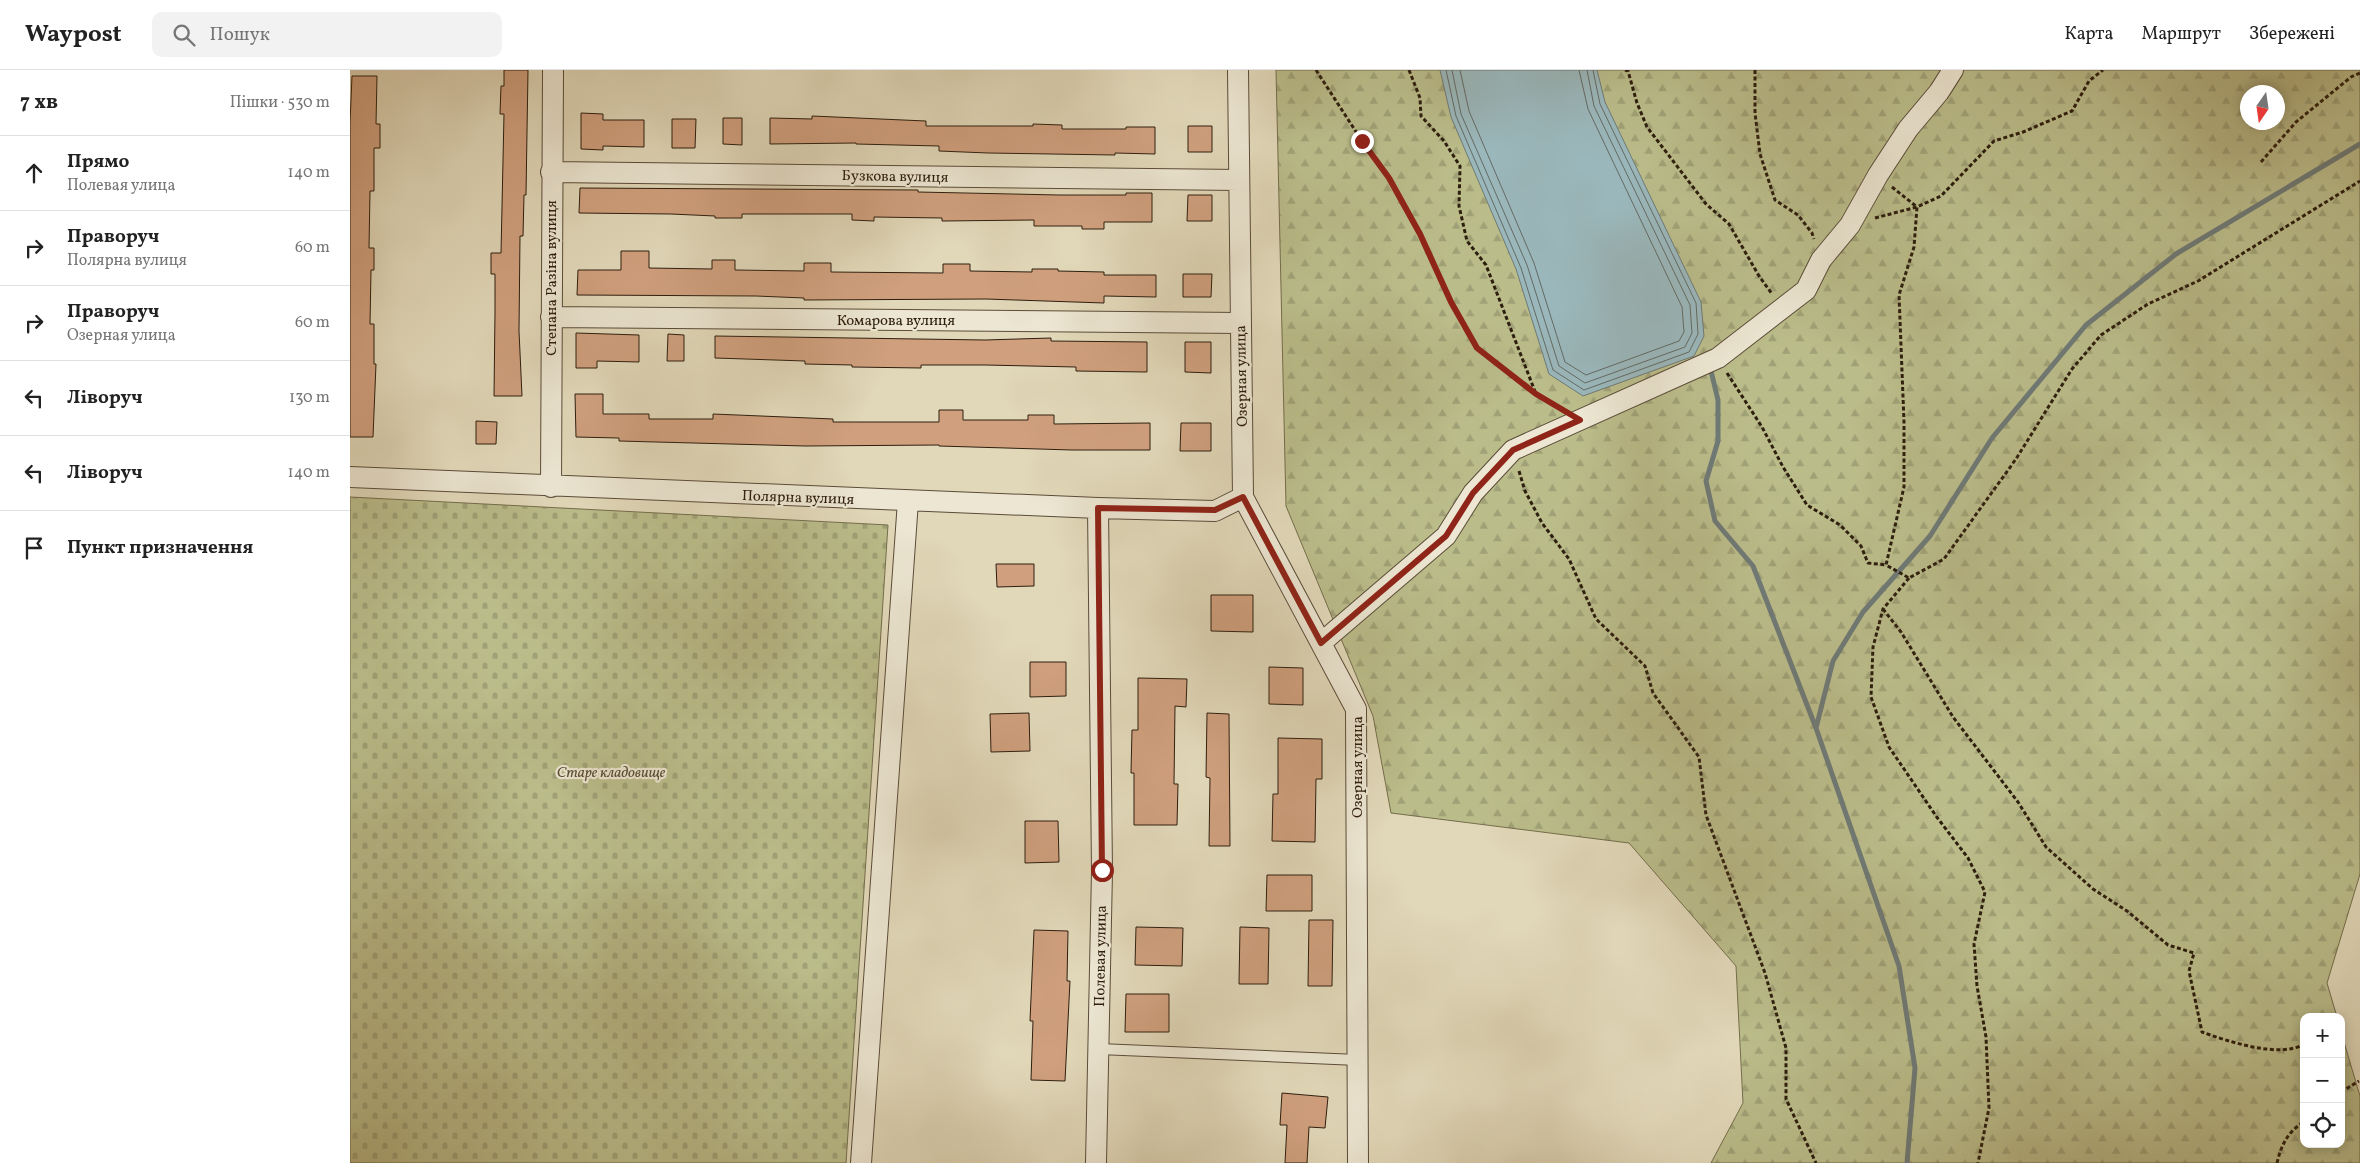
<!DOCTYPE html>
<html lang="uk">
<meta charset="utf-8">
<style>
body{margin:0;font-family:Vollkorn,serif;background:#f2f2f2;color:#222}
.controls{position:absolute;right:15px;bottom:15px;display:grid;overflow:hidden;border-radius:10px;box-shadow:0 2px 12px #0003}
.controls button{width:45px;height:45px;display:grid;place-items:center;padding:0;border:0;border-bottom:1px solid #e0e0e0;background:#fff;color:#222;font:25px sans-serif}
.compass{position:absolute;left:1890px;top:15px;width:45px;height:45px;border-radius:50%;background:#fff;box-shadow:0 2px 12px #0003;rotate:193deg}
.stop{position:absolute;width:15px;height:15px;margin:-11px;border:4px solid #8f2418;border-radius:50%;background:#fff}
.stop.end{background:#8f2418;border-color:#fff;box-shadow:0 1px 5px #0008}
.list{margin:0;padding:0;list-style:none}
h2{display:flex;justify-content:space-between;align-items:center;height:65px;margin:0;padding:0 20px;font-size:21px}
h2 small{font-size:16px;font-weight:400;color:#767676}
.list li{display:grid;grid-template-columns:32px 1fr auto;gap:15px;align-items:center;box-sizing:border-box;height:75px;padding:0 20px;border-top:1px solid #e0e0e0}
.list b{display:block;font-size:19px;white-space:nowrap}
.list p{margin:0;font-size:16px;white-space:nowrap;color:#767676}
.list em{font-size:16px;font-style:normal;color:#767676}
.icon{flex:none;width:28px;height:28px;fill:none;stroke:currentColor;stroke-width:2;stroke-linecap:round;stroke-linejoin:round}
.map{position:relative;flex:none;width:2010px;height:1093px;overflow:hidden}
header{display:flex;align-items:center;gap:30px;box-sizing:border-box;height:70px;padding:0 25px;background:#fff;border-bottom:1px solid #e0e0e0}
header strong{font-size:24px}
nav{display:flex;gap:28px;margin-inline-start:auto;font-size:18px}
.search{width:350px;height:45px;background:#f2f2f2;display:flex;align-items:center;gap:12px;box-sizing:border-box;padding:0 18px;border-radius:10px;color:#767676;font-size:19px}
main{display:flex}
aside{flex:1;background:#fff}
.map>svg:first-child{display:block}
.forest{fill:url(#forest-firs);stroke:#746d4c;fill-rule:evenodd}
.cemetery{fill:url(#cemetery-stones);stroke:#746d4c}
.water{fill:#9ab7bb;stroke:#6f7a76}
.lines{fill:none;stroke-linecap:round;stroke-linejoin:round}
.shore{stroke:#646a64;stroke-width:1}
.stream{stroke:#6f7a76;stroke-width:5}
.building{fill:#d0a07e;stroke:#2e1e0e}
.lane-casing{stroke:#5b4c39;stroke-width:12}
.street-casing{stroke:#5b4c39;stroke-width:22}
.path{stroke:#2e1e0e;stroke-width:3;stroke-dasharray:4 2.5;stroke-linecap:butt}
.lane{stroke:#ece6d2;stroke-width:10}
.street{stroke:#ece6d2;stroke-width:20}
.route{stroke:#8f2418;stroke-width:6}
.labels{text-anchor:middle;stroke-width:4.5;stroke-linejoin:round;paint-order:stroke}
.street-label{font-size:15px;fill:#2e1e0e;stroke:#ece6d2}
.park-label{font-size:15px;font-style:italic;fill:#584d33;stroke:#ece6d2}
</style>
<header>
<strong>Waypost</strong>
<div class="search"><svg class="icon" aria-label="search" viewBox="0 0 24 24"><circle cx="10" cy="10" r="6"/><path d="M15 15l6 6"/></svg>Пошук</div>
<nav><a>Карта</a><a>Маршрут</a><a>Збережені</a></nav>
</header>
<main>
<aside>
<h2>7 хв<small>Пішки · 530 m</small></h2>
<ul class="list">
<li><svg class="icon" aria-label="ahead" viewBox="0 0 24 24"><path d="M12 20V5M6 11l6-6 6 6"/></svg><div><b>Прямо</b><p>Полевая улица</p></div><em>140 m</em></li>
<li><svg class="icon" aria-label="right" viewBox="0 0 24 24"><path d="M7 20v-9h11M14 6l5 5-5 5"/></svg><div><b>Праворуч</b><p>Полярна вулиця</p></div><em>60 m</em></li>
<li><svg class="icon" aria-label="right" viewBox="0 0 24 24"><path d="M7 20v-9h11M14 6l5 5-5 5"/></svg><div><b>Праворуч</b><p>Озерная улица</p></div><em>60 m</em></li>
<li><svg class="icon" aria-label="left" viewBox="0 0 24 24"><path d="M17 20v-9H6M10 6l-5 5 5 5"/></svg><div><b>Ліворуч</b></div><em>130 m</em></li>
<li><svg class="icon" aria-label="left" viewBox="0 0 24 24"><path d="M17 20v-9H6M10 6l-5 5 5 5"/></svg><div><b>Ліворуч</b></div><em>140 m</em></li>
<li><svg class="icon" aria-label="arrive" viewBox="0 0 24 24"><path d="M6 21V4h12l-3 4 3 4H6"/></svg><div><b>Пункт призначення</b></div></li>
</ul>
</aside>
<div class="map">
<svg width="2010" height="1093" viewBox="0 0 2010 1093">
<defs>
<pattern id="forest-firs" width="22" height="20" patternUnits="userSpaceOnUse" patternTransform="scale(1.25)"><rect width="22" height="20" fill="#babc8a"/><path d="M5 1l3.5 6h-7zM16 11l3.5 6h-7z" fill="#a0a176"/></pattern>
<pattern id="cemetery-stones" width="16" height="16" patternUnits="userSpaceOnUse" patternTransform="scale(1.25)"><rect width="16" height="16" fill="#babc8a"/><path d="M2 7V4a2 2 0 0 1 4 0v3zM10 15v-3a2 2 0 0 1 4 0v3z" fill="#a0a176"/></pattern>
</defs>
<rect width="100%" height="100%" fill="#e1d8b9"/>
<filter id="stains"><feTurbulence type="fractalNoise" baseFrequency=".004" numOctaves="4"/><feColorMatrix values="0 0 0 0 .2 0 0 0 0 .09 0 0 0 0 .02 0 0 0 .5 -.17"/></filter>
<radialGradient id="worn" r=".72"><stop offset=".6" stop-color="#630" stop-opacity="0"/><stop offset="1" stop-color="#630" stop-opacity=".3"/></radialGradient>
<!-- forest -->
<path class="forest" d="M926,0H2010V804L1977,913L1987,947H1954V1074H1991V962L2010,1026V1093H1361L1393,1033L1386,896L1279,773L1041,743L1023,646L936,436ZM1898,22H1928V52H1898Z"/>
<!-- cemetery -->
<path class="cemetery" d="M0,427L538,455L496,1093H0Z"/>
<!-- water -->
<path class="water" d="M1090,0H1247L1255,32L1351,232L1354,266L1344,286L1233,326L1199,304L1166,199L1101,47Z"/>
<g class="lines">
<!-- shore -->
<path class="shore" d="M1096,0L1106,46L1171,198L1203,300L1234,320L1339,282L1348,264L1346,233L1250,34L1243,0
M1102,0L1111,44L1177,195L1209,296L1235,313L1335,277L1342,263L1340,235L1244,36L1237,0
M1110,0L1119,41L1184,193L1215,292L1236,305L1329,271L1334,262L1332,237L1238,39L1229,0"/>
<!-- stream -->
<path class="stream" d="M1357,298L1361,301L1368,330V371L1356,411L1365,451L1403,496L1466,658L1549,896L1565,998L1557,1093
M1466,658L1483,591L1513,542L1580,466L1642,368L1736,255L1826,184L2010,74"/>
</g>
<!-- building -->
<path class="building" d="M154,0H178L176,125H174L173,166H170L169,261L172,326H144L145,242V204H141V183H151L154,44H150L151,16H154Z
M2,6H27L26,54H30V78H24V121H20L19,178H24V200H21L20,254H24V294H26L23,367H0V53Z
M231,43L253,44V50H294V77L253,76V80L231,79Z
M462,46L576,51V56H683V54L712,55V59H776V57H805V84L765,83V85L638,83L589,81V76L506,74V73L420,74V48L462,49Z
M373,48H392V75L373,74Z
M322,49H346L345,78H322Z
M838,56H862V82H838Z
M230,118L568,120V122L709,125H776V123H802V152H754V159H732V156H684V150L592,151V148L524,147V151L502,150V144H392V148H365V146L321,144L229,143Z
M838,125H862V151H837Z
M271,181H299V198L362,199V190H385V200L454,201V193H481V202L593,203V194H620V201L682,202V199H708V201L754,202V205H806V227L754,226V233L636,229L454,230V228L406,226L227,225L228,200H271Z
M833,204H862L861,227H833Z
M226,263L289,265V292L247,291V298H226Z
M318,264L334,265V291H317Z
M365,266L635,270L701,268V271L797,272V302L726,301V297L635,295H571V298L502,297V295L455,294V291L365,288Z
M835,272H861V303L835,302Z
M225,324H253V344H299V349H363V344L483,349V352H589V340H613V350H678V345H704V354L800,353V380H722L589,376V375L455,376L269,371V368L226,367Z
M126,351L147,352L146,374H126Z
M831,353H861V381H830Z
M646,494H684V516L647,517Z
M861,525H903V562L861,561Z
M680,592H716V626L680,627Z
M919,597L953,598V635L919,634Z
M788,608L837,609L836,637L825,636L824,714H828L827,755H784V703H781L782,660H788Z
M679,643L680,681L641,682L640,644Z
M857,643L879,644L880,776H859L860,708L856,707Z
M928,668L972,669V709H966L965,772L922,771L923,724H928Z
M675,751H708L709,792L675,793Z
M917,805H962V841H916Z
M959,850H983L982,916H958Z
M786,857L833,858L832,896L785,895Z
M890,857L919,858L918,914H889Z
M684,860L718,861L717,911H720L715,1011L681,1010L683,951H680Z
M776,924H819V962H775Z
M932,1023L978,1027L975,1058L959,1057L957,1093H935L937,1055H930Z"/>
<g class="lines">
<!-- lane casing -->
<g class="lane-casing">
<path id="lane" d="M749,979L1008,990"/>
</g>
<!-- street casing -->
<g class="street-casing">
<path id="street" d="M888,0L893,427L1006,639L1008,1093
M201,102L889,110
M201,247L891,253
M0,407L748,438L865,441L893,427
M201,417L203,0
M971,573L1096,466L1123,423L1163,380L1368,288L1456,220L1471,190L1500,155L1528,105L1558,59L1589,22L1603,0
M511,1093L558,431
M746,1093L752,801L748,438"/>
</g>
<!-- path -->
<path class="path" d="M966,0L1012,71L1039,109L1070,164L1101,233L1127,278L1186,323
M1059,0L1070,28L1071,46L1094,71L1110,96L1109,136L1117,171L1136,195L1186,324L1212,339
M1275,0L1278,1L1287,33L1297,57L1356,134L1379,154L1409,206L1422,224
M1405,0V43L1410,84L1425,130L1448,145L1462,163L1464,169
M1911,92L1946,52L2001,7L2010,3
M1542,117L1567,137L1564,177L1549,225L1554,352V417L1536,495L1559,508L1594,489L1666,389L1722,299L1751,265L1798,234L1848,211L2010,111
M1525,148L1567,137L1591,126L1644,71L1673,62L1722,41L1739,11L1753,0
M1377,303L1412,357L1433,397L1457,435L1490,455L1511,476L1518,493L1536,495
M1169,401L1175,421L1192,453L1219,489L1246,549L1295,596L1303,623L1349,687L1356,745L1415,903L1436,978V1029L1466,1093
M1559,508L1533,539L1523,577L1521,627L1539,677L1586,746L1618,788L1635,822L1624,874L1627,916L1636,967L1639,1038L1628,1093
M1533,539L1551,562L1603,647L1668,732L1696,777L1743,819L1777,841L1818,875L1844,883L1839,901L1852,962C1877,971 1930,989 1954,974
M1991,951L1993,950
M1991,1022L2009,1011
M1927,1093C1931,1076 1937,1062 1954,1052"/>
<!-- lane -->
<use href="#lane" class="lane"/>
<!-- street -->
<use href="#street" class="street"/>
</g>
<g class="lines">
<!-- route -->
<path class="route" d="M752,800L748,438L865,440L893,427L971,573L1096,466L1123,423L1163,380L1230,350L1186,324L1127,278L1101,232L1070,164L1039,108L1012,71"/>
</g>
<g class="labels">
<!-- street labels -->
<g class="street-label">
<text transform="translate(545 106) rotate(1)" y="5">Бузкова вулиця</text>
<text transform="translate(201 208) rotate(-90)" y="5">Степана Разіна вулиця</text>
<text x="546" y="255">Комарова вулиця</text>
<text transform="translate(891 306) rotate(-91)" y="5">Озерная улица</text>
<text transform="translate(448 427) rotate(2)" y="5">Полярна вулиця</text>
<text transform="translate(1007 697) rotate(-90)" y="5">Озерная улица</text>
<text transform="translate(750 886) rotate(-89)" y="5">Полевая улица</text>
</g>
<!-- park labels -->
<g class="park-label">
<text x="261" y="707">Старе кладовище</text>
</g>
</g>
<rect width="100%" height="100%" filter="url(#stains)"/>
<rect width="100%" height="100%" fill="url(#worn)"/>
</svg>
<div class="controls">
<button>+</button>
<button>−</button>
<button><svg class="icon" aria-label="locate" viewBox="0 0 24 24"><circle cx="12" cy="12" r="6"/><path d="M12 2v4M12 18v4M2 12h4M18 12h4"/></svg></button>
</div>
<svg class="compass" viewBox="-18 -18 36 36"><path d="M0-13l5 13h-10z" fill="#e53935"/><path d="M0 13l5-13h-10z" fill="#767676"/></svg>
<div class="stop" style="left:752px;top:800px"></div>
<div class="stop end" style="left:1012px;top:71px"></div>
</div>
</main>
